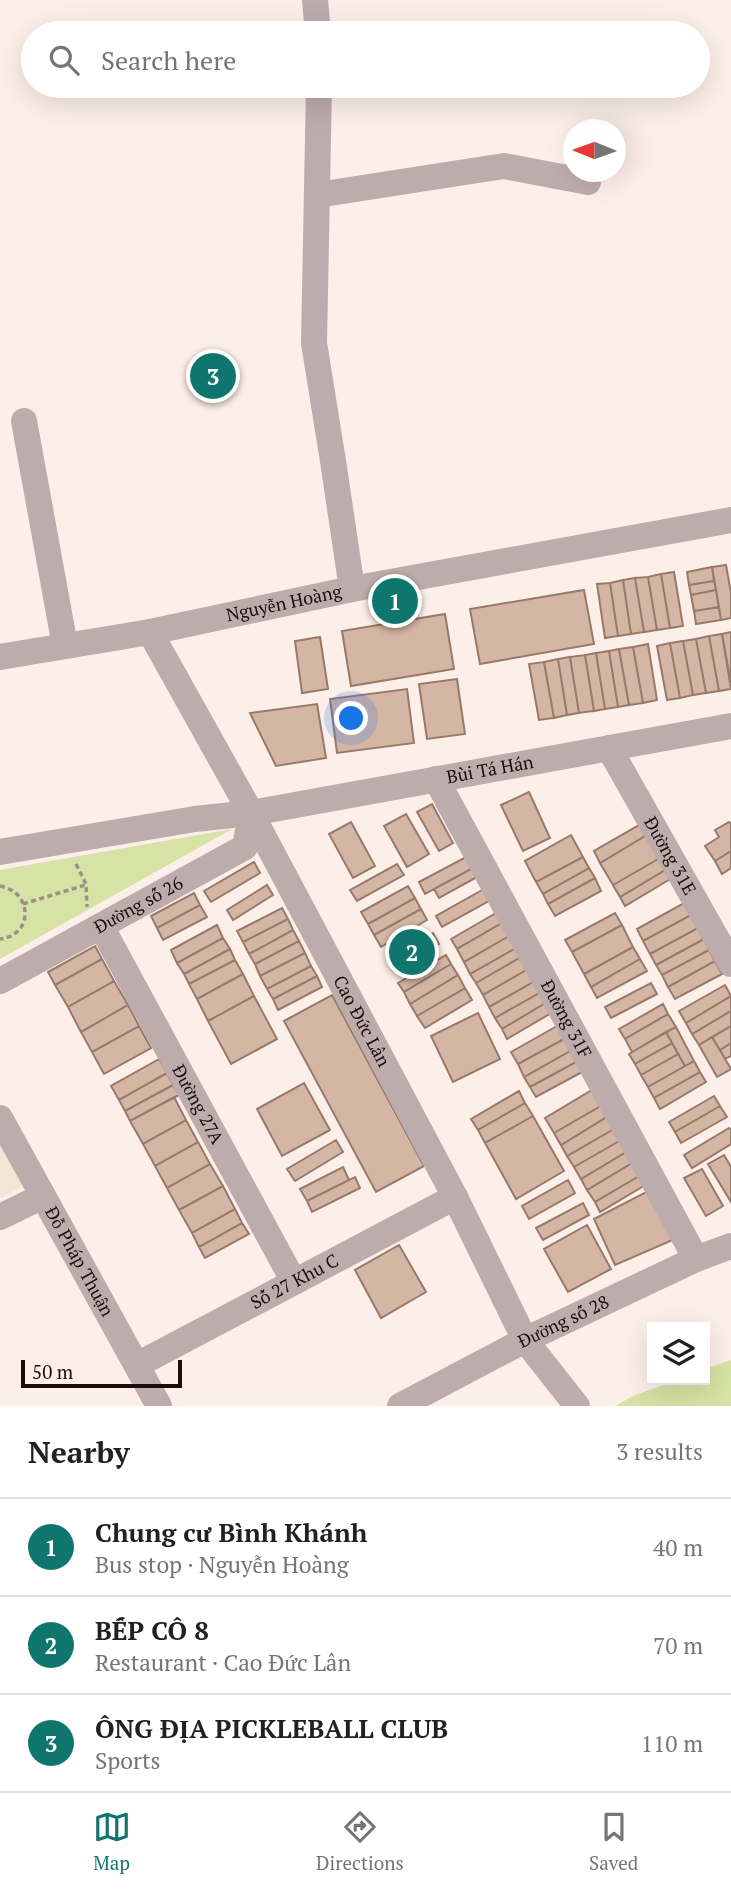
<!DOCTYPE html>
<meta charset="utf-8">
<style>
body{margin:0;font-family:"PT Serif",serif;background:#f6f6f6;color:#202124}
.controls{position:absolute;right:21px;bottom:21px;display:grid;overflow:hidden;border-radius:0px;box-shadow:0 7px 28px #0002}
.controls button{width:63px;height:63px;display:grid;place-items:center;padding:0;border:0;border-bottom:2px solid #e0e0e0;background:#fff;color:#202124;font:35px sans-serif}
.compass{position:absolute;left:563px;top:119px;width:63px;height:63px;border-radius:50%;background:#fff;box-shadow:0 7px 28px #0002;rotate:271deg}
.scale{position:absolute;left:21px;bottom:18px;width:161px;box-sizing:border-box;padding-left:7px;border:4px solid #180d08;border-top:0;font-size:19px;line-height:24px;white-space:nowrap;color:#180d08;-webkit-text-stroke:5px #fceee8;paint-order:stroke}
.you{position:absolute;left:352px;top:719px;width:24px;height:24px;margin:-18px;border:5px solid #fff;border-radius:50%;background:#1a73e8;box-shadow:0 0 0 10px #1a73e833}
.badge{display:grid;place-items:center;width:46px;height:46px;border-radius:50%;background:#0f766e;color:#fff;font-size:23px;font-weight:700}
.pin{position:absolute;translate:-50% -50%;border:4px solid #fff;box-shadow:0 2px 7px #0006}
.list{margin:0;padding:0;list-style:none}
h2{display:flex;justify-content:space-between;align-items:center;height:91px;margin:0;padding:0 28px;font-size:30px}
h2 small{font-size:23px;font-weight:400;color:#757577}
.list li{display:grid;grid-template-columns:46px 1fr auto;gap:21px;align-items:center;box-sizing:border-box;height:98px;padding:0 28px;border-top:2px solid #e0e0e0}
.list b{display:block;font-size:26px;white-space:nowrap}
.list p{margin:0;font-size:23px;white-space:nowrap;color:#757577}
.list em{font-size:23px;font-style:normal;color:#757577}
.icon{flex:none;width:38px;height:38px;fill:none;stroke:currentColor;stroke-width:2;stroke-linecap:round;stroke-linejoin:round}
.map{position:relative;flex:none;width:731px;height:1406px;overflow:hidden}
.search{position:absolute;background:#fff;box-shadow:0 7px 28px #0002;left:21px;right:21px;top:21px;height:77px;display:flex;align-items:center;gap:18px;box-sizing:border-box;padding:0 24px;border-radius:38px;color:#757577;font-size:26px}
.sheet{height:385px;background:#fff}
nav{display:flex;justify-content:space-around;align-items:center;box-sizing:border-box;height:98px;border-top:2px solid #e0e0e0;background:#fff;font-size:19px;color:#757577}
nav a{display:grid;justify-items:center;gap:4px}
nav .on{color:#0f766e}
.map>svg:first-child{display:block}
.education{fill:#f1e6d1}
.green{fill:#d7e2a5}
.building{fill:#d5b5a4;stroke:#987a6b;stroke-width:2}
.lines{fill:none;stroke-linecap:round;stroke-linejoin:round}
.path{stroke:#9c8f8a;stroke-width:3.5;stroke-dasharray:5 3.5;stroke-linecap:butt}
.minor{stroke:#bdacac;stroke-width:26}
.labels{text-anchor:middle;stroke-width:7;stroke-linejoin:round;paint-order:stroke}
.street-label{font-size:18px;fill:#180d08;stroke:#fceee8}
</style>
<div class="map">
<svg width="731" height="1406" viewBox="0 0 731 1406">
<rect width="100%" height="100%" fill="#fceee8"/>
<!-- education -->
<path class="education" d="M0,1142L24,1186L0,1198Z"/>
<!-- green -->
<path class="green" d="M232,829L0,959V870Z
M731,1360V1406H615L633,1396L677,1380H705V1369Z"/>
<!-- building -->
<path class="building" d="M726,565L731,593V618L721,620L712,567Z
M712,567L714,581L689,585L687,572Z
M674,572L683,626L670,628L661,574Z
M661,574L670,628L657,630L648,577Z
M648,577L657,630L644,632L635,578Z
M635,578L644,632L631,634L623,580Z
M623,580L631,634L618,636L610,583Z
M714,581L716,590L691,595L689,585Z
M610,583L618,636L605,638L597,584Z
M584,590L594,644L480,664L470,609Z
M716,590L719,607L694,611L691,595Z
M719,607L721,620L696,624L694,611Z
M445,614L454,669L351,686L342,631Z
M731,632V683L722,634Z
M722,634L731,689L719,691L709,636Z
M709,636L719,691L706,693L696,639Z
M320,637L328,689L302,693L295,641Z
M696,639L706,693L693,695L683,641Z
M683,641L693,695L680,698L670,643Z
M670,643L680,698L667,700L657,646Z
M648,644L657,700L643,703L633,647Z
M633,647L643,703L629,705L619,649Z
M619,649L629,705L618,707L609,651Z
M609,651L618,707L605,709L596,653Z
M596,653L605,709L594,711L585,655Z
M585,655L594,711L579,713L570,657Z
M570,657L579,713L567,715L558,659Z
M558,659L567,715L554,718L544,662Z
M544,662L554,718L539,720L529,664Z
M457,679L465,734L427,739L419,684Z
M407,689L414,743L337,753L330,699Z
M317,704L326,758L276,766L250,713Z
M529,792L550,838L523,851L501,805Z
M432,804L453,843L439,851L417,812Z
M406,814L429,854L407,867L384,826Z
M351,822L375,866L353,878L329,834Z
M729,822L731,824V851L715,861L705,846L719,837L715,830Z
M641,824L647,835L600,863L594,851Z
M571,835L583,857L536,882L525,861Z
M647,835L660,858L613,885L600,863Z
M731,851V868L722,874L715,861Z
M466,857L473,868L425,894L419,882Z
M583,857L589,868L543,894L536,882Z
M660,858L667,869L620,897L613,885Z
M254,862L260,873L211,902L204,891Z
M397,864L404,875L357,901L350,890Z
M473,868L477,877L439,898L434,889Z
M589,868L595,878L548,904L543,894Z
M667,869L672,878L625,906L620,897Z
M595,878L601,891L555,916L548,904Z
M267,885L273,895L233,920L227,910Z
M408,886L415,898L368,924L361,912Z
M484,889L491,900L442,927L436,916Z
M194,893L200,905L157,928L151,916Z
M415,898L421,909L374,935L368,924Z
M684,903L691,915L643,941L637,929Z
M200,905L207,917L163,940L157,928Z
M282,908L288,919L243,942L237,931Z
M421,909L427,920L381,947L374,935Z
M496,913L502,923L457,949L451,939Z
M615,913L622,925L572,952L565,940Z
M691,915L698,928L650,954L643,941Z
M288,919L293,930L249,954L243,942Z
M502,923L509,936L464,962L457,949Z
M217,925L223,938L177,963L171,950Z
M622,925L633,947L584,974L572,952Z
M698,928L704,939L656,965L650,954Z
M293,930L299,941L255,964L249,954Z
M433,933L439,944L393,970L387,959Z
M509,936L516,948L470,974L464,962Z
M223,938L230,949L184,974L177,963Z
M704,939L709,950L662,975L656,965Z
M299,941L305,953L260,976L255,964Z
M95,946L102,959L55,985L48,972Z
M633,947L640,959L591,987L584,974Z
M516,948L521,957L476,983L470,974Z
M230,949L235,960L189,984L184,974Z
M709,950L715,961L668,987L662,975Z
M305,953L311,966L267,989L260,976Z
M446,955L451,964L404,992L398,983Z
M521,957L528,969L483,995L476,983Z
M102,959L114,981L68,1007L55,985Z
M640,959L647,971L597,998L591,987Z
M235,960L243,974L197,999L189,984Z
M715,961L722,974L675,999L668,987Z
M451,964L458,975L410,1004L404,992Z
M311,966L317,976L273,999L267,989Z
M528,969L535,981L489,1007L483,995Z
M243,974L254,996L208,1021L197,999Z
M458,975L465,988L417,1016L410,1004Z
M317,976L322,987L278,1010L273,999Z
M114,981L128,1005L81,1032L68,1007Z
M535,981L541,992L495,1018L489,1007Z
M651,983L657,994L611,1018L605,1007Z
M725,985L731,996L686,1023L679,1011Z
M465,988L472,1000L425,1028L417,1016Z
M541,992L547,1002L502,1029L495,1018Z
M332,995L424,1166L376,1192L284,1021Z
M254,996L277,1039L231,1064L208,1021Z
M731,996V1011L692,1034L686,1023Z
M547,1002L553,1012L507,1039L502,1029Z
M663,1004L668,1014L625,1039L619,1029Z
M128,1005L139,1026L92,1052L81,1032Z
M731,1011V1026L699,1045L692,1034Z
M478,1013L500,1059L453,1082L431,1036Z
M668,1014L676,1027L632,1052L625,1039Z
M139,1026L151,1048L104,1074L92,1052Z
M557,1026L564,1039L518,1064L511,1052Z
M731,1026V1043L720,1050L712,1037Z
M676,1027L694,1061L685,1066L666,1032Z
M666,1032L672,1043L635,1064L629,1054Z
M712,1037L731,1069L717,1077L699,1045Z
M564,1039L570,1051L524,1077L518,1064Z
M672,1043L678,1054L641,1075L635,1064Z
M731,1043V1056L725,1059L720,1050Z
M570,1051L576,1062L530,1087L524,1077Z
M678,1054L685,1066L648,1087L641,1075Z
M159,1059L167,1073L119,1100L111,1086Z
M694,1061L700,1072L654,1098L648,1087Z
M576,1062L582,1072L536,1097L530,1087Z
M700,1072L706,1082L660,1109L654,1098Z
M167,1073L173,1085L125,1111L119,1100Z
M304,1083L330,1130L282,1156L257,1109Z
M173,1085L179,1095L130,1121L125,1111Z
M592,1090L601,1106L554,1133L545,1118Z
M519,1091L525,1103L478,1130L471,1119Z
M714,1096L720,1106L675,1132L669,1122Z
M174,1097L186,1120L143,1144L130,1121Z
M525,1103L533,1116L485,1143L478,1130Z
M601,1106L607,1117L561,1145L554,1133Z
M720,1106L727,1117L681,1143L675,1132Z
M533,1116L564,1171L516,1199L485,1143Z
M607,1117L614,1129L567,1156L561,1145Z
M186,1120L198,1142L155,1166L143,1144Z
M729,1128L731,1130V1144L692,1168L684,1155Z
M614,1129L621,1140L574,1167L567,1156Z
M336,1140L343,1152L295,1181L287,1169Z
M621,1140L628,1151L581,1179L574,1167Z
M198,1142L210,1164L167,1188L155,1166Z
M628,1151L634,1162L587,1190L581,1179Z
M724,1155L731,1167V1202L708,1164Z
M634,1162L641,1175L595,1202L587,1190Z
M210,1164L223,1186L179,1210L167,1188Z
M343,1167L349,1180L307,1201L300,1189Z
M702,1169L723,1206L706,1216L684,1178Z
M641,1175L647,1184L600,1212L595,1202Z
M355,1177L360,1188L312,1212L307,1201Z
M568,1180L575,1193L529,1219L522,1206Z
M223,1186L235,1209L192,1233L179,1210Z
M652,1189L675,1239L615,1265L594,1219Z
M583,1203L589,1215L543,1240L536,1228Z
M235,1209L242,1223L199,1247L192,1233Z
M242,1223L249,1234L205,1258L199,1247Z
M587,1225L611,1269L568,1292L544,1249Z
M399,1245L426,1292L381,1318L355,1270Z"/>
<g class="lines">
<!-- path -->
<path class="path" d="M76,864L86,884L87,907
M0,886C33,892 34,935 0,939
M23,904L85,885"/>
<!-- minor -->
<g class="minor">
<path d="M315,0L318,33"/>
<path d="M319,86L314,343L333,461L352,589"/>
<path d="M317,195L504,166L588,182"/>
<path d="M24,421L65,646"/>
<path id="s1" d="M150,632L251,813L455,1197L525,1340L577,1406"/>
<path id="s2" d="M0,657L150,632L352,589L731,520"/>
<path id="s3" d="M609,748L731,964"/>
<path id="s4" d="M436,779L696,1259"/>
<path id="s5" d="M0,852L195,819L251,813L731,726"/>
<path id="s6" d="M101,926L294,1282"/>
<path id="s7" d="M0,981L245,847L251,813"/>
<path id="s8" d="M0,1118L159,1406"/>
<path d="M0,1217L43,1196"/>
<path id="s9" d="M137,1365L455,1197"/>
<path id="s10" d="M400,1406L525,1340L696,1259L731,1246"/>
</g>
</g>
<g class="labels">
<!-- street labels -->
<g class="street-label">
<text dy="6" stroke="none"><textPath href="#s2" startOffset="289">Nguyễn Hoàng</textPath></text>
<text dy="6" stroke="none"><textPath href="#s5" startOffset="497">Bùi Tá Hán</textPath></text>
<text dy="6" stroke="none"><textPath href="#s3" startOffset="124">Đường 31E</textPath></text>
<text dy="6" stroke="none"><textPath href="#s7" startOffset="158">Đường số 26</textPath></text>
<text dy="6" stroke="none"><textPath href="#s4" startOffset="273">Đường 31F</textPath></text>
<text dy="6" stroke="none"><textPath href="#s1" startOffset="443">Cao Đức Lân</textPath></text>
<text dy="6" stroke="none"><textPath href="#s6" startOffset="203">Đường 27A</textPath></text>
<text dy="6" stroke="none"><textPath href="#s8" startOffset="164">Đỗ Pháp Thuận</textPath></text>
<text dy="6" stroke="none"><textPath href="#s9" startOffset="178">Số 27 Khu C</textPath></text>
<text dy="6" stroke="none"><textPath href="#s10" startOffset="184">Đường số 28</textPath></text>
</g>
</g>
</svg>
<div class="controls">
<button><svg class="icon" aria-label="layers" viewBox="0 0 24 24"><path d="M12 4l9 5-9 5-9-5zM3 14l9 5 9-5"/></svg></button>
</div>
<svg class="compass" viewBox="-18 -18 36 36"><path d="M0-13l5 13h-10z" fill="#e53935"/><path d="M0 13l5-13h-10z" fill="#757577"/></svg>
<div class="scale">50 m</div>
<div class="you"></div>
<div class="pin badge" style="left:395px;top:601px">1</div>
<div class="pin badge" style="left:412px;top:952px">2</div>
<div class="pin badge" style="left:213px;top:376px">3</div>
<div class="search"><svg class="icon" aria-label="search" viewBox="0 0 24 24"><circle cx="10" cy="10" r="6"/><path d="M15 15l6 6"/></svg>Search here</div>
</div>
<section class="sheet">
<h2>Nearby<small>3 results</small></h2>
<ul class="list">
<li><span class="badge">1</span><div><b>Chung cư Bình Khánh</b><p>Bus stop · Nguyễn Hoàng</p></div><em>40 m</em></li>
<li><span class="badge">2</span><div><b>BẾP CÔ 8</b><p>Restaurant · Cao Đức Lân</p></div><em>70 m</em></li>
<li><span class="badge">3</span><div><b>ÔNG ĐỊA PICKLEBALL CLUB</b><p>Sports</p></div><em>110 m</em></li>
</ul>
</section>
<nav>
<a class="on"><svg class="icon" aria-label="map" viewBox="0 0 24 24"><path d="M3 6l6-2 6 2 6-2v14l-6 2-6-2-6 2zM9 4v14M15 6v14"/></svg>Map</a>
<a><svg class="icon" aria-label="directions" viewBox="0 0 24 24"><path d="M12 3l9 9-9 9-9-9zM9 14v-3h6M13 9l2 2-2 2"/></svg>Directions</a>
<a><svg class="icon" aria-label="saved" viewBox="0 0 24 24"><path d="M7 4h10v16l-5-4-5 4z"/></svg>Saved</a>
</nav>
